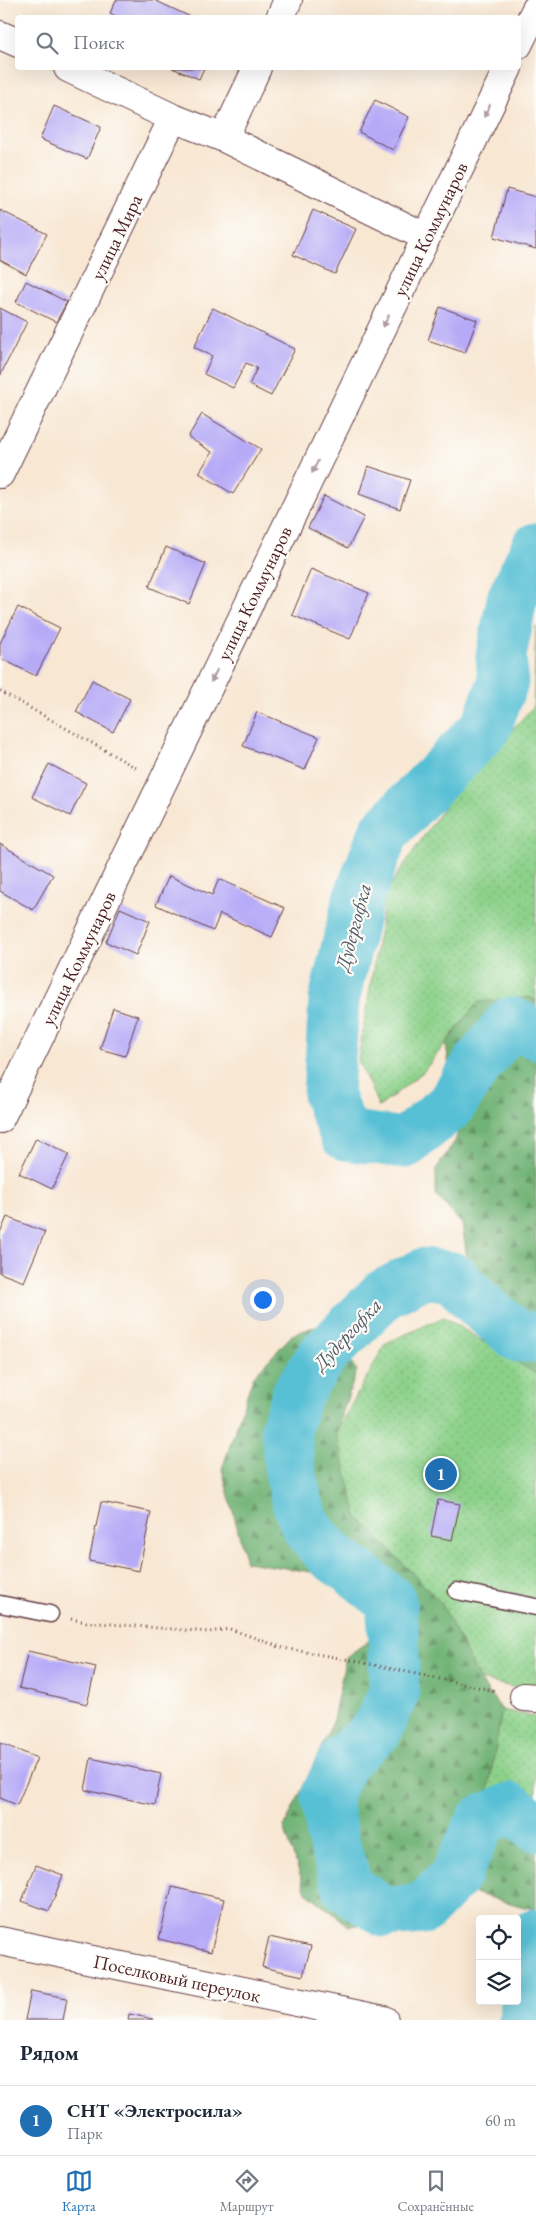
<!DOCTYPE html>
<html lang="ru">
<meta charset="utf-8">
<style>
body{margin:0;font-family:"EB Garamond",serif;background:#f6f6f7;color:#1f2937}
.controls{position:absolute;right:15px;bottom:15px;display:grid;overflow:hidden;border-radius:5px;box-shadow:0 5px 20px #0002}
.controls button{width:45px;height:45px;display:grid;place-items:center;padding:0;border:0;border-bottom:1px solid #e0e1e3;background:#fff;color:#1f2937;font:25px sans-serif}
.you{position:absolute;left:262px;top:1299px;width:18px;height:18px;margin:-12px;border:4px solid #fff;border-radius:50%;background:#1a73e8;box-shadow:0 0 0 8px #1a73e833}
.badge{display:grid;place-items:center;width:32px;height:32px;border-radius:50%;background:#1f6fb2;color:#fff;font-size:16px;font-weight:700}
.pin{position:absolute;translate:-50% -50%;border:2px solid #fff;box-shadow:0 1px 5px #0006}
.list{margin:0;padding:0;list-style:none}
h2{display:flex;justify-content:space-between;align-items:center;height:65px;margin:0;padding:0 20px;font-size:21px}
h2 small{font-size:16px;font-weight:400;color:#747a83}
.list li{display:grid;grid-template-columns:32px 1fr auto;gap:15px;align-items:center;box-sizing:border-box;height:70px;padding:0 20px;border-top:1px solid #e0e1e3}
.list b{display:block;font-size:19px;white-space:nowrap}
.list p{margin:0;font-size:16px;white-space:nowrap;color:#747a83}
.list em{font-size:16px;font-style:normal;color:#747a83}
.icon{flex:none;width:28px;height:28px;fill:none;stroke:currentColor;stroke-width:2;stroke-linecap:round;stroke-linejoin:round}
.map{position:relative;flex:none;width:536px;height:2020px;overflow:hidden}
.search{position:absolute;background:#fff;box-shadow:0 5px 20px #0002;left:15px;right:15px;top:15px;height:55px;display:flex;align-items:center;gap:12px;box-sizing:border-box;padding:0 18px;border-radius:5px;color:#747a83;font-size:19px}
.sheet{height:135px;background:#fff}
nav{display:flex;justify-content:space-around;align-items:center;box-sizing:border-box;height:70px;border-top:1px solid #e0e1e3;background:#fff;font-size:14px;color:#747a83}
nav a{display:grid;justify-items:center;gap:2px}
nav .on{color:#1f6fb2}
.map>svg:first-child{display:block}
.forest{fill:url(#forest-firs);stroke:#5e6950}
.garden{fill:url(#garden-dots);stroke:#6b785a}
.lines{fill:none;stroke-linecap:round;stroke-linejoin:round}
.river{stroke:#58c0d5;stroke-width:51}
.building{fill:#b6aaf7}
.lane-casing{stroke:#643d44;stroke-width:19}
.street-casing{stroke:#643d44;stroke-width:30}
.path{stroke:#643d44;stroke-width:3;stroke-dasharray:1 4;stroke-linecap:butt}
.lane{stroke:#fff;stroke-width:16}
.street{stroke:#fff;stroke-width:28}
.oneway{fill:#ae9aa0}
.labels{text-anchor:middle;stroke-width:4.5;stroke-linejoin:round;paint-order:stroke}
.street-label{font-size:19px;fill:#4a1f2b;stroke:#fdfcf7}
.water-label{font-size:20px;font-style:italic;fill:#4f5766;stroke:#fdfcf7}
</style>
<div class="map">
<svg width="536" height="2020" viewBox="0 0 536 2020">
<defs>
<pattern id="forest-firs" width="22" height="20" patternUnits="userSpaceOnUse" patternTransform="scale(1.25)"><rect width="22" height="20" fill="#71b376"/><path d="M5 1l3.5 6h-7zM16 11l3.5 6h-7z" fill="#5f9161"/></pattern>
<pattern id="garden-dots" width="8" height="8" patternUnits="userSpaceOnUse" patternTransform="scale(1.25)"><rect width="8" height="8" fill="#8cd18a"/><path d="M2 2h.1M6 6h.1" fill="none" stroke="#7ab377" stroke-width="1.8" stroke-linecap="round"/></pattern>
</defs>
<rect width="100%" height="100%" fill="#fdfcf7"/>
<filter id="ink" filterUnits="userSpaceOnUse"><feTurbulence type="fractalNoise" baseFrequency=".02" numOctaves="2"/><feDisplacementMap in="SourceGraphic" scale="10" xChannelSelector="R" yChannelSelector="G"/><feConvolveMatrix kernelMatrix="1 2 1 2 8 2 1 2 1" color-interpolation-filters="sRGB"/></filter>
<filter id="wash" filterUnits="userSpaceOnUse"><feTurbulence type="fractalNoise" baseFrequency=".0096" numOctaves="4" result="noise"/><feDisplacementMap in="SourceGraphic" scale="20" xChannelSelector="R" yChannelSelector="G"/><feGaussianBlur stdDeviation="1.12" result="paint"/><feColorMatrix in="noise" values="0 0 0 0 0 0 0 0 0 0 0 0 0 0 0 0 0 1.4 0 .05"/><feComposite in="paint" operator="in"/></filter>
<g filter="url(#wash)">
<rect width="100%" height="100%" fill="#f8e7d3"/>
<!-- forest -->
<path class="forest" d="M530,997L536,1001V1374L483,1341L460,1301L467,1258L462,1224L436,1195V1169L455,1141L465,1112L451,1083L446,1044L478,1002Z
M318,1325L357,1370L336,1432L357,1516L441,1603L480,1680L502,1710L488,1792L536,1797V1909L524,1907L467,1891L447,1917L349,1926L306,1892L284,1828L332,1724L346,1657L374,1637L370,1607L324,1574L246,1562L222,1469L253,1377L292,1335Z"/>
<!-- garden -->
<path class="garden" d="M536,626V1001L530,997L478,1002L423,1072L379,1107L358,1060L386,891L457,788L533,707Z
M444,1317L536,1374V1692L480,1680L441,1603L357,1516L336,1432L386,1343Z
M502,1710L536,1717V1797L488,1792Z"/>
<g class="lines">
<!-- river -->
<path class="river" d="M536,548L512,599L501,656L503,682L486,727L384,832L358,899L334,1000L328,1095L345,1135L405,1143L450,1106L479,1062L511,1022L536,1034
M536,1337H519L481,1306L452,1277L424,1273L384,1294L322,1356L297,1394L286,1428L290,1471L297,1502L307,1528L330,1555L361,1577L391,1601L394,1641V1692L377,1730L344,1759L326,1796L332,1837L348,1888L385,1912L423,1909L455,1876L482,1820L511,1808L536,1826
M524,2020L536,1934"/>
</g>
<g id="blocks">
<!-- building -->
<path class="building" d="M116,0H154L193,18H119L110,13Z
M172,68H204L199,79Z
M375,100L409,117L393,150L359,132Z
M54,106L101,127L87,159L40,139Z
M507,189L536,197V249L494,237Z
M0,210L47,234L26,274L0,260Z
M313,210L356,229L335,274L293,255Z
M26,281L67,302L56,322L16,302Z
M440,307L477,320L465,353L428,340Z
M0,308L27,322L0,376Z
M213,308L295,349L271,396L249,385L257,368L246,363L233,388L204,374L212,356L194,347Z
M202,414L261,449L233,494L199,473L212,452L188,437Z
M368,466L410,480L400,509L359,494Z
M324,496L364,517L348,548L308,528Z
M166,547L206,564L189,604L149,587Z
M311,569L369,593L350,639L292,615Z
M18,607L60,628L36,676L0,658V643Z
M92,680L130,699L113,732L76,712Z
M257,712L319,737L305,770L243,746Z
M49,764L86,783L70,816L32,797Z
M0,844L53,875L33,910L0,891Z
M169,876L212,895L219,879L285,908L272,937L220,914L213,931L156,905Z
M120,908L150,921L136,955L106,942Z
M113,1008L138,1016L125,1056L100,1049Z
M36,1138L69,1154L52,1189L19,1173Z
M7,1217L45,1232L24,1282L0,1273V1233Z
M438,1500L460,1504L452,1540L431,1536Z
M101,1502L151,1512L139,1571L89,1561Z
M28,1651L96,1667L87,1704L19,1688Z
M0,1743L37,1758L17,1805L0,1798Z
M91,1758L161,1774L155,1805L85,1790Z
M36,1865L63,1875L49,1911L22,1901Z
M172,1887L224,1899L211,1952L159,1939Z
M269,1937L311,1946L303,1976L262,1967Z
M31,1991L67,1998L63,2020H25Z
M129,2014L153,2019V2020H128Z"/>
</g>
</g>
<g filter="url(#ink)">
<use href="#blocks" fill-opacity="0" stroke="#643d44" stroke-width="1"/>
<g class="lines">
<!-- lane casing -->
<g class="lane-casing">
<path id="lane" d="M457,1591L536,1607
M0,1604L50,1614"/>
</g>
<!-- street casing -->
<g class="street-casing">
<path id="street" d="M280,18L288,0
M0,35L18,43
M518,45L536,9
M68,68L173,118
M224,138L426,237
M0,474L173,118L224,138L257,68
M0,1119L508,68
M524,1697L536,1698
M0,1941L384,2020"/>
</g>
<!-- path -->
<path class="path" d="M0,691L138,769
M71,1619L86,1622L209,1632L230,1629L283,1648L356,1661L496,1691"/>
<!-- lane -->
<use href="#lane" class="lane"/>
<!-- street -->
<use href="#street" class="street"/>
</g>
<!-- one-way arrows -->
<defs><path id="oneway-solid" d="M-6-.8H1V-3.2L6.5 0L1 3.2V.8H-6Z" transform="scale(1.25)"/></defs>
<g class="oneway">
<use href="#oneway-solid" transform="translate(487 111) rotate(116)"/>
<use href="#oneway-solid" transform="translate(386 321) rotate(116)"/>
<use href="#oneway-solid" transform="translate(315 467) rotate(116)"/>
<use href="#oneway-solid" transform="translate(214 676) rotate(116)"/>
</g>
</g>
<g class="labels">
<!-- street labels -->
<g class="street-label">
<text transform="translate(430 229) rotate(-64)" y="7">улица Коммунаров</text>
<text transform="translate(116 237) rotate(-64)" y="7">улица Мира</text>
<text transform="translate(254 593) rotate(-64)" y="7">улица Коммунаров</text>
<text transform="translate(78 958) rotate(-64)" y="7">улица Коммунаров</text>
<text transform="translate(177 1978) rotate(12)" y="7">Поселковый переулок</text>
</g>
<!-- water labels -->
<g class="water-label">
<text transform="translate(353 927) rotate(-75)" y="7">Дудергофка</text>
<text transform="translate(347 1334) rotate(-47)" y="7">Дудергофка</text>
</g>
</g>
</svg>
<div class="controls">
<button><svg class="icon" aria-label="locate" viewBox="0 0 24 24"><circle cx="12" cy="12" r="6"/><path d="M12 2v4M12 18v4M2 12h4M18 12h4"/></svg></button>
<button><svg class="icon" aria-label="layers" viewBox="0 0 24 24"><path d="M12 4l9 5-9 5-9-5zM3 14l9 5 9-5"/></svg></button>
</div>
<div class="you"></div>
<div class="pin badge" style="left:441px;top:1474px">1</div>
<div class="search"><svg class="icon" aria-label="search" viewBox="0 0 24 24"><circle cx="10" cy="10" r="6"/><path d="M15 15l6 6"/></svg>Поиск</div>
</div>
<section class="sheet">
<h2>Рядом<small></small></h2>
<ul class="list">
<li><span class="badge">1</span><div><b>СНТ «Электросила»</b><p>Парк</p></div><em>60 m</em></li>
</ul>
</section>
<nav>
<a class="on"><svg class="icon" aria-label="map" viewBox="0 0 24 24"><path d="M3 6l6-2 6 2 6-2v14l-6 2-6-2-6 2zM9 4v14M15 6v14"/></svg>Карта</a>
<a><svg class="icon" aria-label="directions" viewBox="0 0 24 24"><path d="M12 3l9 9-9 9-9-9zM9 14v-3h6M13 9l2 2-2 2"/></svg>Маршрут</a>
<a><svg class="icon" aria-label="saved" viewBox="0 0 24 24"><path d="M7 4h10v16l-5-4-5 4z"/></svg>Сохранённые</a>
</nav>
